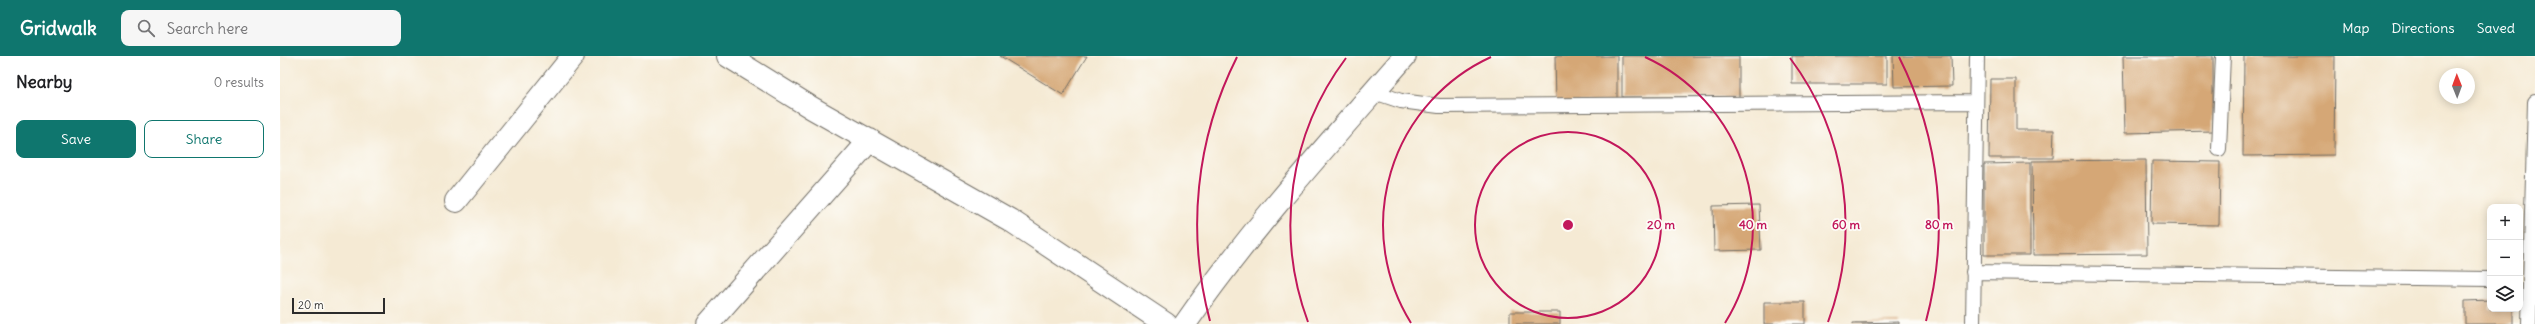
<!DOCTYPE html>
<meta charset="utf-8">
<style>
body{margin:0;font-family:Delius,sans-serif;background:#f6f6f6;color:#202124}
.controls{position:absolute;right:12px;bottom:12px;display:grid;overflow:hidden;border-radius:8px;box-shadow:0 2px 10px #0003}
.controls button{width:36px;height:36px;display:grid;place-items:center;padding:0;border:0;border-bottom:1px solid #e0e0e0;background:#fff;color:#202124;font:20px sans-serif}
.compass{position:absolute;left:2159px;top:12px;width:36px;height:36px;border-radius:50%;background:#fff;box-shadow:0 2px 10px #0003;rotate:359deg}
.scale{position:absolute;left:12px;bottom:10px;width:93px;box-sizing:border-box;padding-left:4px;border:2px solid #2b2b2b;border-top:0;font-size:11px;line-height:14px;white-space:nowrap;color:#2b2b2b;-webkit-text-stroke:3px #fdfcf7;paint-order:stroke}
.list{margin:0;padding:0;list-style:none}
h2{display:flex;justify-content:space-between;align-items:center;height:52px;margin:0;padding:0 16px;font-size:17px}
h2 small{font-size:13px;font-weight:400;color:#757577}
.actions{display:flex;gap:8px;padding:12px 16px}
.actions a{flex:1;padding:9px 0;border:1px solid #0f766e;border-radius:8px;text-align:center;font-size:14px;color:#0f766e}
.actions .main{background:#0f766e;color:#fff}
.icon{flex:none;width:22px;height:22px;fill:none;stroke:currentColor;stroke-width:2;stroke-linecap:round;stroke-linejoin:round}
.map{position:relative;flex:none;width:2255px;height:268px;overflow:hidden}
header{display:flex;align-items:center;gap:24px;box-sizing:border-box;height:56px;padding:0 20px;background:#0f766e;color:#fff}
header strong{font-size:19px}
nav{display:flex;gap:22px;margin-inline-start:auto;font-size:14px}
.search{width:280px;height:36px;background:#f6f6f6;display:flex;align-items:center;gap:10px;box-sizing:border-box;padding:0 14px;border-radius:8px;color:#757577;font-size:15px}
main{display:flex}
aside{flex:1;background:#fff}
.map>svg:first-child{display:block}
.building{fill:#d5a776}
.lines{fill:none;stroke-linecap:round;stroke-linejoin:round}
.lane-casing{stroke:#726e66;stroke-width:16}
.street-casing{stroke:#726e66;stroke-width:24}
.lane{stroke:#fff;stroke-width:14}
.street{stroke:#fff;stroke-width:22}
.ring{fill:none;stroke:#c2185b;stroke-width:2}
.centre{fill:#c2185b;stroke:#fdfcf7;stroke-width:2}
.ring-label{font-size:12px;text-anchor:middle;font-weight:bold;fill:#c2185b;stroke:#fdfcf7;stroke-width:3.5;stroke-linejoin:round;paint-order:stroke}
</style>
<header>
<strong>Gridwalk</strong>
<div class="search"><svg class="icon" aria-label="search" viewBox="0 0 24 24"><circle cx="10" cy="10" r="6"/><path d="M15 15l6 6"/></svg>Search here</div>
<nav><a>Map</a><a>Directions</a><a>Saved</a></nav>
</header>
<main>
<aside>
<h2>Nearby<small>0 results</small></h2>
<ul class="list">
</ul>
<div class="actions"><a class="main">Save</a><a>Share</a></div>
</aside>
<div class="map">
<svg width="2255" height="268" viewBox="0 0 2255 268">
<rect width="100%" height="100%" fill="#fdfcf7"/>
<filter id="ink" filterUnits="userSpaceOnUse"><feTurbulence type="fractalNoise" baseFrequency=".025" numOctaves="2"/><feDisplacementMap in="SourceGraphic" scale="8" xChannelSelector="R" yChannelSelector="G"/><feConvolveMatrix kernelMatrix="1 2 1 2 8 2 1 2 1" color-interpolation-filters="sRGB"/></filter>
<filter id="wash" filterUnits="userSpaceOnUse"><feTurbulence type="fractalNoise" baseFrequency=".012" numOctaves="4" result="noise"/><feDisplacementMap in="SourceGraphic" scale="16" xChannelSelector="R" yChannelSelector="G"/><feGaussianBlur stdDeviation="0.9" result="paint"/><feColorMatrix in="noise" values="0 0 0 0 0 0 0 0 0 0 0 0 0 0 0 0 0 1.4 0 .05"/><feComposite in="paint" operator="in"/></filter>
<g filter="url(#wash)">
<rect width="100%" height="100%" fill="#f5ead4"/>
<g id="blocks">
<!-- building -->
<path class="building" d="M720,0H807L783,39Z
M1275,0H1337V46L1276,47Z
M1342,0H1459V41H1342Z
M1512,0H1607V28H1512Z
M1613,0H1671L1672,30L1614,31Z
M1843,0H1933V75L1845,77Z
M1964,0H2055L2054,99L1963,100Z
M1710,23H1736V74H1774L1773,102H1709Z
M1866,104L1867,198L1753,199L1752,105Z
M1872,105L1940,106L1939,169L1871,168Z
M1750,107V199H1704V108Z
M1479,149L1481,194L1434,195L1433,150Z
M2210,244V253H2233V268H2185V245Z
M1484,246H1525V268H1484Z
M1230,256H1280V268H1230Z
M1619,266V268H1573V267Z"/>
</g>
</g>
<g filter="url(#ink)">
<use href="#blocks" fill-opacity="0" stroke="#726e66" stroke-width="1"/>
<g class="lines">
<!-- lane casing -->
<g class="lane-casing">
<path id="lane" d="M1094,36L1121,45L1159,50L1696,46
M1939,93L1943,0
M1693,216L2210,223
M1693,268L1697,0
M2249,268L2255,46"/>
</g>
<!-- street casing -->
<g class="street-casing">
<path id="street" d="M448,0L532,52L730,164L886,268
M176,145L293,0
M428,268L590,84
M905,268C971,173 1049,87 1125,0"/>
</g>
<!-- lane -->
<use href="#lane" class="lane"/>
<!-- street -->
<use href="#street" class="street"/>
</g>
</g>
<!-- distance rings -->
<g class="ring">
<circle cx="1288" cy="169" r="93"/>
<path d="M1131 267A185 185 0 0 1 1211 1M1365 1A185 185 0 0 1 1445 267"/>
<path d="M1028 266A278 278 0 0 1 1066 2M1510 2A278 278 0 0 1 1548 266"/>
<path d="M930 265A371 371 0 0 1 957 1M1619 1A371 371 0 0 1 1646 265"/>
</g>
<circle cx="1288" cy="169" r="6" class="centre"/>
<g class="ring-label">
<text x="1381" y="173">20 m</text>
<text x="1473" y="173">40 m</text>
<text x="1566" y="173">60 m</text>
<text x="1659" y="173">80 m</text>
</g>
</svg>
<div class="controls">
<button>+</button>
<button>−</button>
<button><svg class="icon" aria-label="layers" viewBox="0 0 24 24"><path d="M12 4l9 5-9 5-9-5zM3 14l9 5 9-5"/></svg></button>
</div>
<svg class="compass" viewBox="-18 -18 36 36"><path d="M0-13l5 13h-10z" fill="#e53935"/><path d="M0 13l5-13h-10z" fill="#757577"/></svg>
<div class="scale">20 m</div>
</div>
</main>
